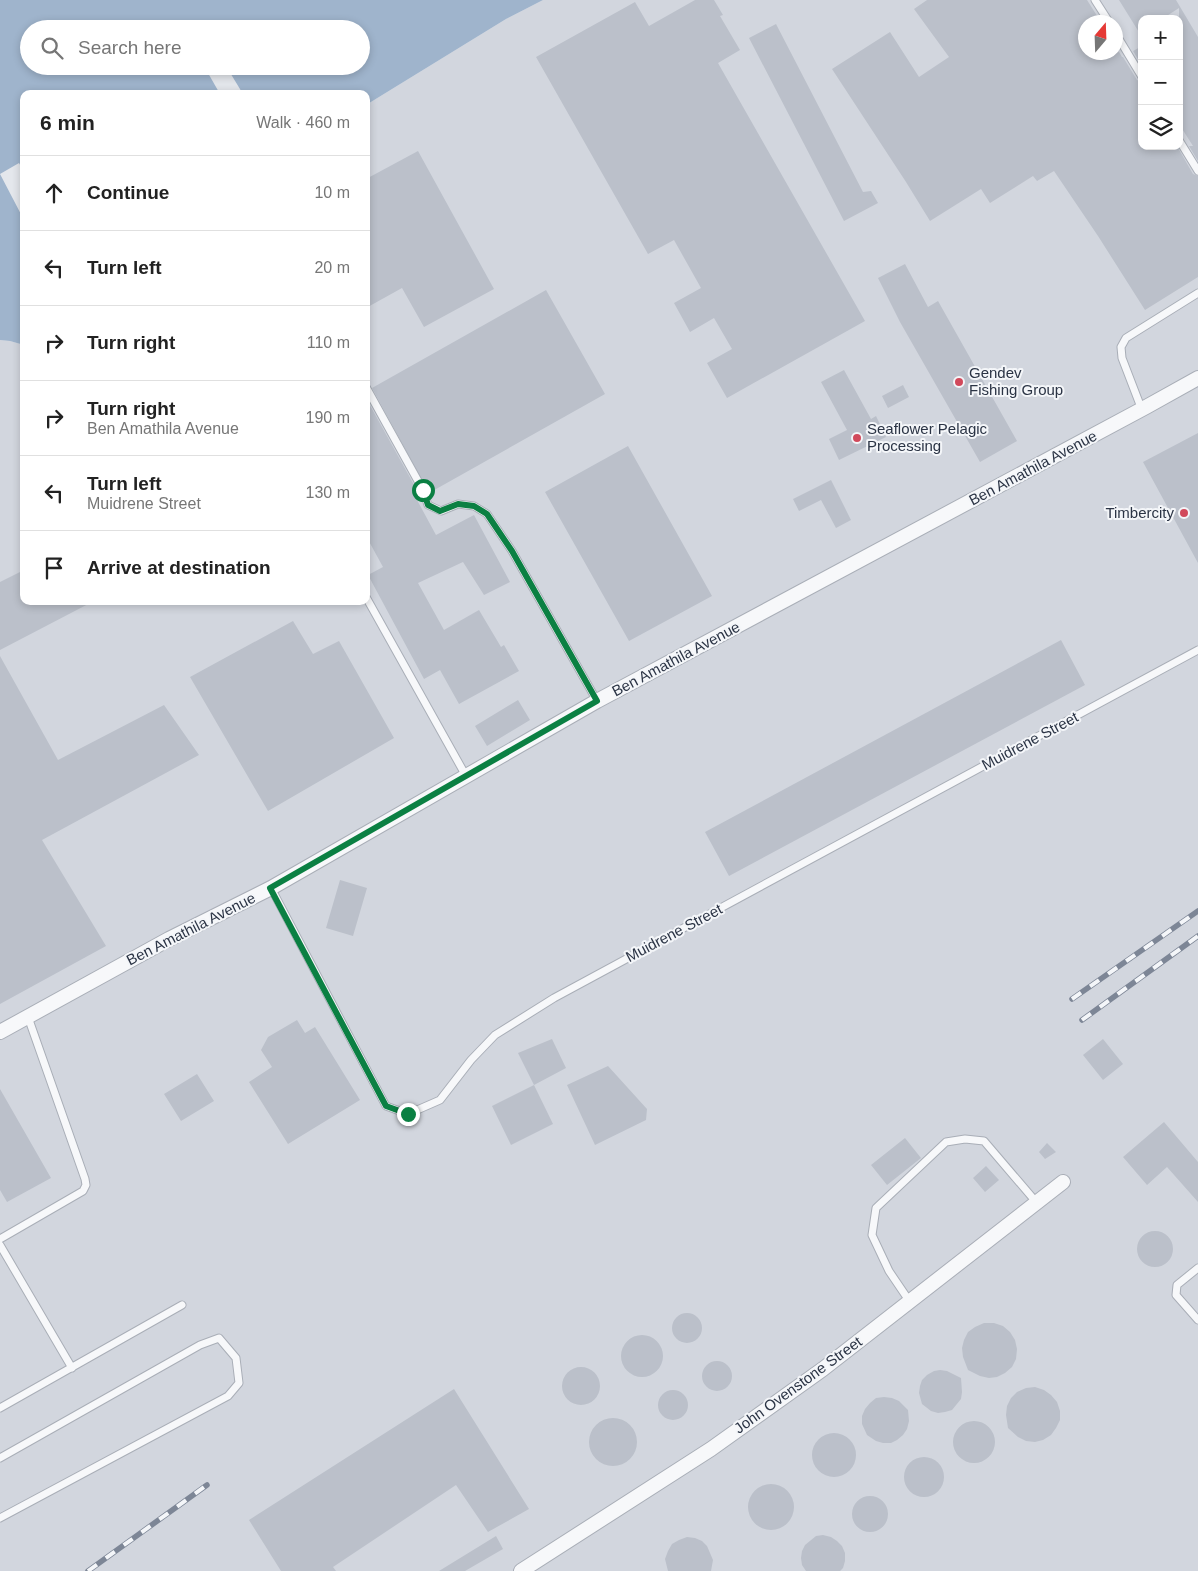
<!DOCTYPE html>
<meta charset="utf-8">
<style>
body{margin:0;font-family:Arial,sans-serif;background:#f2f2f2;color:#222}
.controls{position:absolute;right:15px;top:15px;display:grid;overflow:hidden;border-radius:10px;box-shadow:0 2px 8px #0003}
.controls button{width:45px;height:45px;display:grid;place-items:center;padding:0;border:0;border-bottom:1px solid #e0e0e0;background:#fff;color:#222;font:25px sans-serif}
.compass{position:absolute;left:1078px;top:15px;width:45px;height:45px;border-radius:50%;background:#fff;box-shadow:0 2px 8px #0003;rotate:19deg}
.stop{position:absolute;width:15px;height:15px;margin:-11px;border:4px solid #0b8043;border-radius:50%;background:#fff}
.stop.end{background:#0b8043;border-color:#fff;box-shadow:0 1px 5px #0008}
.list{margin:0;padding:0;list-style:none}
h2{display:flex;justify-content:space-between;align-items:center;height:65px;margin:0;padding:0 20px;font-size:21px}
h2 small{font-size:16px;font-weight:400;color:#767676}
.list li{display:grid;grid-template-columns:32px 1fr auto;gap:15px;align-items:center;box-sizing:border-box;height:75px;padding:0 20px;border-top:1px solid #e0e0e0}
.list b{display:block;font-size:19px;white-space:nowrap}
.list p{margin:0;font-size:16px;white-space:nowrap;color:#767676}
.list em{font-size:16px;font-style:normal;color:#767676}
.icon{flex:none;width:28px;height:28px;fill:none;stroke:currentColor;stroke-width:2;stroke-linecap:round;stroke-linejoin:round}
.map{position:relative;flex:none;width:1198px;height:1571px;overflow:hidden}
.search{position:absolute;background:#fff;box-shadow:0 2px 8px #0003;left:20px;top:20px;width:350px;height:55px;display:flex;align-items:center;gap:12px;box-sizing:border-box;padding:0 18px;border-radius:28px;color:#767676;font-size:19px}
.panel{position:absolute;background:#fff;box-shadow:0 2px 8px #0003;left:20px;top:90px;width:350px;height:515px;border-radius:10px}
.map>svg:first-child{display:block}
.built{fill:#d2d6de;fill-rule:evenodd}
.water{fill:#9fb4cc;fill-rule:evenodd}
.pier{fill:#e4e7ec}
.building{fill:#bbc0ca}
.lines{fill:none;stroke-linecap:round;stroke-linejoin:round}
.lane-casing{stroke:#a9aeb7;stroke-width:9}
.street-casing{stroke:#a9aeb7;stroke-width:16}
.lane{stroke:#f7f8fa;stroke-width:7}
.street{stroke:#f7f8fa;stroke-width:14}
.rail-casing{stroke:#7d8696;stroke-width:5.5}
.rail{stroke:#f4f6f9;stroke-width:4;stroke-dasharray:11;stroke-linecap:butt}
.route{stroke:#0b8043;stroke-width:6}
.poi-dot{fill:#d1495b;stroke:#f4f6f9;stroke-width:2}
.labels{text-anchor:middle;stroke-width:4;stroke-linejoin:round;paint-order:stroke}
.poi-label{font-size:15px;fill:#2b3445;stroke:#f4f6f9;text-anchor:start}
.street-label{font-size:15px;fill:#2b3445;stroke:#f4f6f9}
</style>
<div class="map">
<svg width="1198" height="1571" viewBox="0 0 1198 1571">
<rect width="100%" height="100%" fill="#e4e7ec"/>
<!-- built -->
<path class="built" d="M543,0H1198V1571H0V340L10,341L24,345V601H366V105L506,19ZM1142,19H1179V146H1142ZM1086,22H1116V52H1086Z"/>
<!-- water -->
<path class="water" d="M0,0H543L506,19L366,105V94H24V345L10,341L0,340ZM29,29H361V66H29Z"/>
<!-- pier -->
<path class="pier" d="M204,66H226L243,94H220Z
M19,163L24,172V220L0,174Z"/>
<!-- building -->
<path class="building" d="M695,0H714L723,15L720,16L740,50L718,63L865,321L727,398L707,363L732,349L714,318L690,332L674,303L701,288L674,240L648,254L536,57L635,2L649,26Z
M927,0H1087L1101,22H1086V52H1119L1122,57H1123L1137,80L1142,82V146H1177L1193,174L1198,176V277L1145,310L1098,236L1054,171L1037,181L1033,176L990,203L981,189L930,221L906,182L832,69L890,32L919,77L949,57L914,9Z
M1119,0H1176L1198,37V161L1189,146H1193L1179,124V8L1162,19H1142V37Z
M776,24L863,192L871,191L878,203L844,221L749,38Z
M1142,46V66L1133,51Z
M418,151L494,289L424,327L402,288L366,308V179Z
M905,264L928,307L938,301L1017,441L980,462L900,322L878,278Z
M546,290L605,394L429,493L372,388Z
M844,370L871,419L876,416L886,437L839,460L829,439L847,430L821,382Z
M903,385L909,397L888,408L882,396Z
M366,398L418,492L420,498L417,500L436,535L474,515L510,582L484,595L463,562L418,583L444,630L479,610L501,647L504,645L519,671L459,704L440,670L424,679L368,575L383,567L366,536Z
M1198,433V563L1143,462Z
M628,446L712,596L629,641L545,492Z
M831,480L851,520L836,528L821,500L799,511L793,499Z
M24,570V601H94L0,650V582Z
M293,621L313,654L339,641L394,738L268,811L190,677Z
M1061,640L1085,685L729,876L705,832Z
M0,656L58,760L164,705L199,755L42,840L106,946L0,1004Z
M518,700L530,720L487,746L475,726Z
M340,880L367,888L353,936L326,928Z
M297,1020L305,1033L315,1027L360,1100L288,1144L249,1082L272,1067L261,1050L268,1037Z
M552,1039L566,1068L534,1085L518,1053Z
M1103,1039L1123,1064L1103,1080L1083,1055Z
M608,1066L647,1109L646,1120L595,1145L567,1085Z
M197,1074L214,1101L181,1121L164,1094Z
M534,1085L553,1124L511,1145L492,1106Z
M0,1089L51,1178L7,1202L0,1190Z
M1164,1122L1198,1162V1202L1167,1167L1147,1185L1123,1157Z
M905,1138L921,1158L887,1185L871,1165Z
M1047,1143L1056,1152L1045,1159L1039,1152Z
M986,1166L999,1180L985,1192L973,1178Z
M1137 1249a18 18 0 1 1 36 0a18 18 0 1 1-36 0Z
M672 1328a15 15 0 1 1 30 0a15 15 0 1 1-30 0Z
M984,1323H994L1003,1326L1010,1332L1015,1340L1017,1349L1016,1359L1012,1367L1005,1373L997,1377L989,1378L980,1376L968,1370L963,1357L962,1348L964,1340L968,1332L975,1327Z
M621 1356a21 21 0 1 1 42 0a21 21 0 1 1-42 0Z
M702 1376a15 15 0 1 1 30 0a15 15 0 1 1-30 0Z
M562 1386a19 19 0 1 1 38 0a19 19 0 1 1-38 0Z
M940,1370L947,1371L961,1378L962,1392L961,1399L952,1410L945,1412L938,1413L931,1411L922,1404L919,1393L920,1386L922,1380L927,1375L934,1371Z
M1035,1387L1044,1390L1051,1395L1057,1402L1060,1411V1420L1056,1428L1051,1435L1043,1440L1035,1442L1026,1441L1018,1437L1008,1428L1006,1415L1007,1406L1011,1398L1017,1392L1026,1388Z
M454,1389L529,1509L488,1532L456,1485L333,1567L336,1571H281L249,1520Z
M658 1405a15 15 0 1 1 30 0a15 15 0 1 1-30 0Z
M884,1397L892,1398L899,1401L908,1410L909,1421L907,1429L903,1435L897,1440L891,1443H883L876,1441L867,1435L862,1424V1416L865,1409L870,1403L876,1398Z
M589 1442a24 24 0 1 1 48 0a24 24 0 1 1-48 0Z
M953 1442a21 21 0 1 1 42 0a21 21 0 1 1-42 0Z
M812 1455a22 22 0 1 1 44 0a22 22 0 1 1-44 0Z
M904 1477a20 20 0 1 1 40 0a20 20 0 1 1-40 0Z
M748 1507a23 23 0 1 1 46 0a23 23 0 1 1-46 0Z
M852 1514a18 18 0 1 1 36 0a18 18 0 1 1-36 0Z
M823,1535L831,1537L837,1541L842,1546L845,1553V1561L843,1568L840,1571H806L802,1565L801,1558L802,1551L805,1545L816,1536Z
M496,1536L503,1549L465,1571H439Z
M687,1537L695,1538L702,1541L707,1546L713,1560L711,1571H668L665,1559L668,1551L672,1544L679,1540Z"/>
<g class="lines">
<!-- lane casing -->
<g class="lane-casing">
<path id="lane" d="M1095,0L1109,22
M1116,34L1142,77
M1179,140L1198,171
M366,387L423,490L428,505L441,511L458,504L474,506L487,514L512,551L597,701
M1142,410L1122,358L1121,347L1126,338L1198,293
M366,597L466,776
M271,888L386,1106L408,1114L440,1100L471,1060L495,1035L554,998L1198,650
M0,1239L83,1191L86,1185L85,1179L28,1017
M0,1245L72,1368
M1198,1268L1177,1285L1176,1295L1198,1320
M910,1302L889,1271L872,1235L876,1208L946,1142L965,1139L984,1141L1037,1203
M0,1408L182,1305
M0,1458L200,1345L219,1338L236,1358L239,1383L228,1396L0,1518"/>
</g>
<!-- street casing -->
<g class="street-casing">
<path id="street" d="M0,1032L169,939L271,888L597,701L1146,407L1198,378
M521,1571L711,1449L823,1369L1063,1182"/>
</g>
<!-- lane -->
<use href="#lane" class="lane"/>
<!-- street -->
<use href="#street" class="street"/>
<!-- rail casing -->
<g class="rail-casing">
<path id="rail" d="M1072,999L1198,911
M1082,1020L1198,936
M88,1571L207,1485"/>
</g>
<!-- rail -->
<use href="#rail" class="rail"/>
</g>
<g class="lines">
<!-- route -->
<path class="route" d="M408,1114L386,1106L270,888L597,701L512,551L487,514L474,506L458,504L440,511L428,505L423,490"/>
</g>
<!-- markers -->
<g class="poi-dot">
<circle cx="959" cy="382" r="5"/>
<circle cx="857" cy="438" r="5"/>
<circle cx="1184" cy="513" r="5"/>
</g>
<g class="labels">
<!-- poi labels -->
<g class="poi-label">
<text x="969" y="378">Gendev<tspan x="969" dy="17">Fishing Group</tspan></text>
<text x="867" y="434">Seaflower Pelagic<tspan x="867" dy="17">Processing</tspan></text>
<text x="1174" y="518" text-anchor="end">Timbercity</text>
</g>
<!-- street labels -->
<g class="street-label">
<text transform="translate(1033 468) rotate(-28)" y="5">Ben Amathila Avenue</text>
<text transform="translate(676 659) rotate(-28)" y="5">Ben Amathila Avenue</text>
<text transform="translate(1030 741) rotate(-28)" y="5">Muidrene Street</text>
<text transform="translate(191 929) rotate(-27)" y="5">Ben Amathila Avenue</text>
<text transform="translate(674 933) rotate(-28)" y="5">Muidrene Street</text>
<text transform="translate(798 1385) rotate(-36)" y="5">John Ovenstone Street</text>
</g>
</g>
</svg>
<div class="controls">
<button>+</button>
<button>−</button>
<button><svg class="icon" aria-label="layers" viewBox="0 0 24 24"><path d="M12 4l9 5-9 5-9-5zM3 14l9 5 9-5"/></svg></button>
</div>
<svg class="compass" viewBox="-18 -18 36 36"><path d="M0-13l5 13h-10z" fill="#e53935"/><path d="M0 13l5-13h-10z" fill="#767676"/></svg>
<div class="stop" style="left:423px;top:490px"></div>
<div class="stop end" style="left:408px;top:1114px"></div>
<div class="search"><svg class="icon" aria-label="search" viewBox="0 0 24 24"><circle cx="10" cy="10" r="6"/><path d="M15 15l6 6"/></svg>Search here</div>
<section class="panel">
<h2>6 min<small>Walk · 460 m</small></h2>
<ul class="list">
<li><svg class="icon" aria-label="ahead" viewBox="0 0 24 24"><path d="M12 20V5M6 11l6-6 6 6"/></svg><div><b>Continue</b></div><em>10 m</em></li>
<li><svg class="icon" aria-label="left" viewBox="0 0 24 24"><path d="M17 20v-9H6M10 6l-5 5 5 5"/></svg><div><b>Turn left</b></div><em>20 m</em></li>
<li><svg class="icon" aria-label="right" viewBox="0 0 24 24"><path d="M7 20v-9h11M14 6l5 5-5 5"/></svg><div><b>Turn right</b></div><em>110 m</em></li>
<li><svg class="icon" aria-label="right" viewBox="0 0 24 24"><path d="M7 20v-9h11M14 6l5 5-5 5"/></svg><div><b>Turn right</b><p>Ben Amathila Avenue</p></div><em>190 m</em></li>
<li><svg class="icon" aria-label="left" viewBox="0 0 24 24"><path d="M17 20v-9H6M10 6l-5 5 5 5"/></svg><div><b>Turn left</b><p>Muidrene Street</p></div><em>130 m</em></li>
<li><svg class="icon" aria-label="arrive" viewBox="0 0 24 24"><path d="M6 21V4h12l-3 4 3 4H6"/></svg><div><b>Arrive at destination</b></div></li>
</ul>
</section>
</div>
